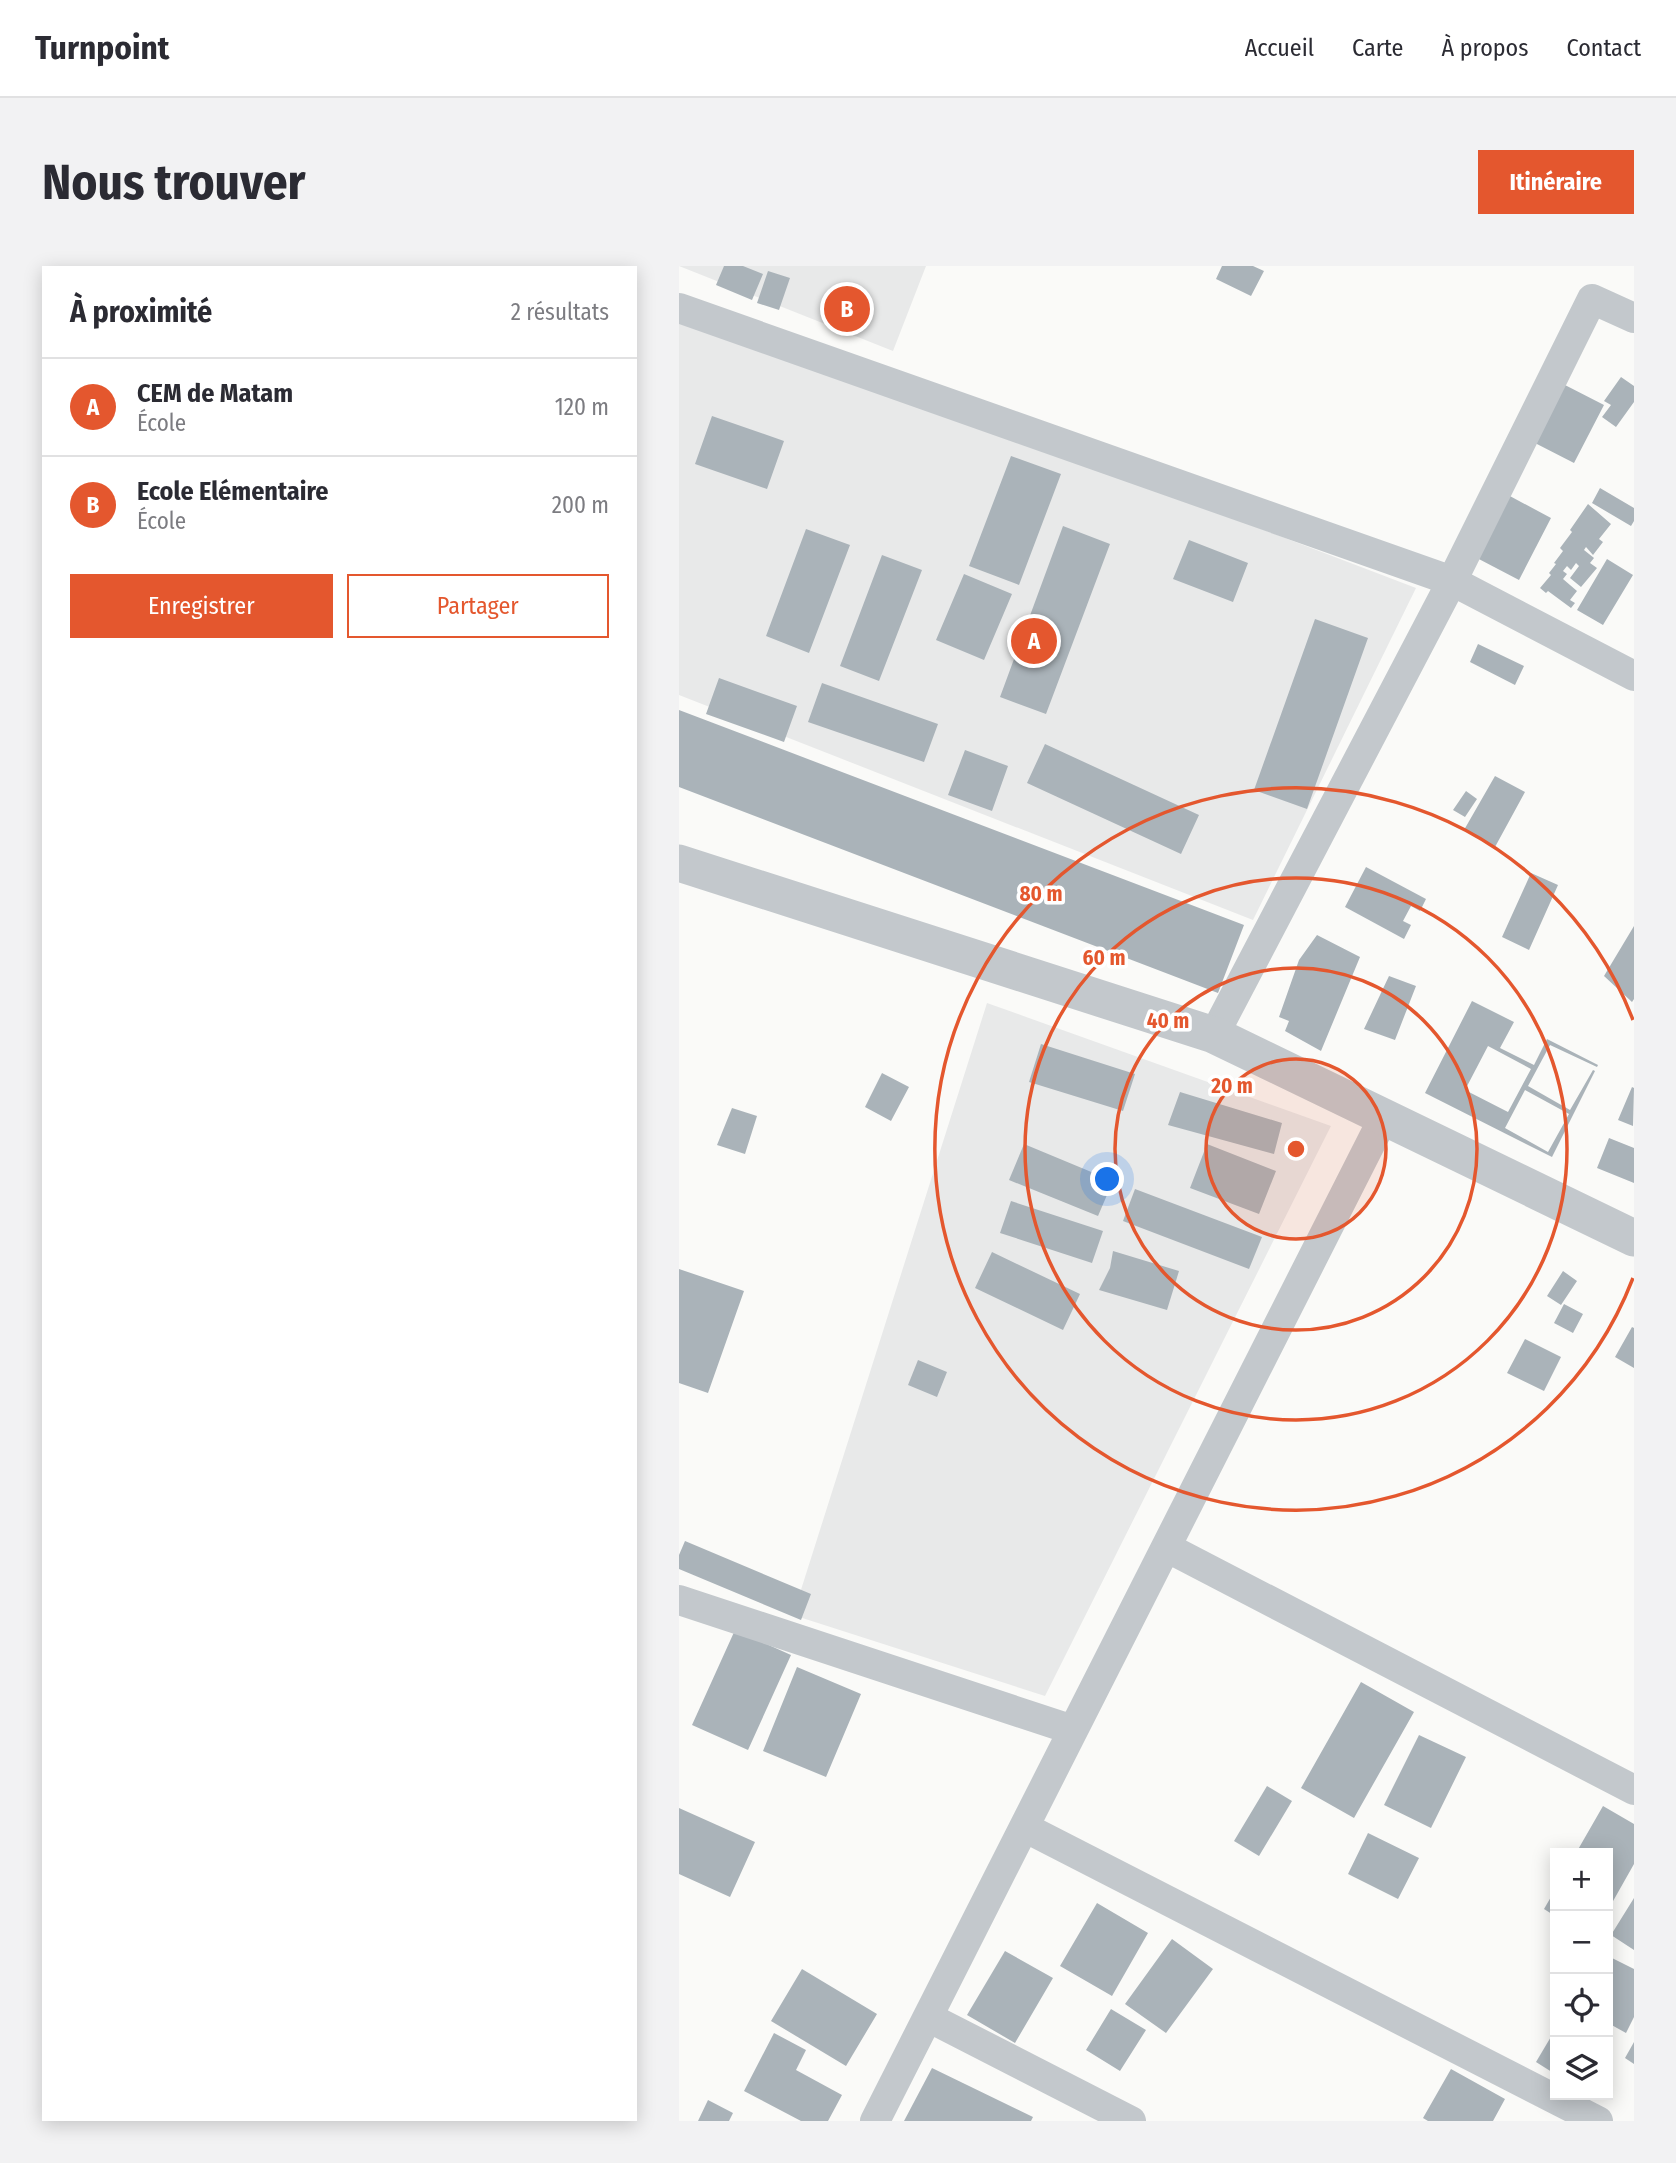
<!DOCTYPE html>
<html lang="fr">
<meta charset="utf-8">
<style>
body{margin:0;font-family:"Fira Sans Condensed",sans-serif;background:#f2f2f3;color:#2b2b33}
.controls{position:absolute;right:21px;bottom:21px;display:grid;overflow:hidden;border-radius:0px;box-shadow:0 4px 18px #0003}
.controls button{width:63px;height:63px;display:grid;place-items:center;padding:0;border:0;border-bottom:2px solid #e1e1e2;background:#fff;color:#2b2b33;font:35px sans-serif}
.you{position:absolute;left:429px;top:914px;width:24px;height:24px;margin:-18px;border:5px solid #fff;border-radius:50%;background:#1a73e8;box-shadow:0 0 0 10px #1a73e833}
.badge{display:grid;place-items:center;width:46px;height:46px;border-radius:50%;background:#e4572e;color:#fff;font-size:23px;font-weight:700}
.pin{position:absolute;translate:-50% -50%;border:4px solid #fff;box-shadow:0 2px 7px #0006}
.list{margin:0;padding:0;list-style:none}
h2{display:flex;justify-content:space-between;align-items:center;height:91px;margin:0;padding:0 28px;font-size:30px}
h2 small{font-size:23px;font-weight:400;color:#7c7c81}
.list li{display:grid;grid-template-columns:46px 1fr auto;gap:21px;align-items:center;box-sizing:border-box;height:98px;padding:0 28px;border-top:2px solid #e1e1e2}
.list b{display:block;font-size:26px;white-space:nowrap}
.list p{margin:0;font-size:23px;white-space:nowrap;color:#7c7c81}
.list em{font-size:23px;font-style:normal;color:#7c7c81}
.actions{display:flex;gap:14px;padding:21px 28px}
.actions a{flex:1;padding:16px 0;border:2px solid #e4572e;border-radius:0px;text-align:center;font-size:24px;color:#e4572e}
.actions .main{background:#e4572e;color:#fff}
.icon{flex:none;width:38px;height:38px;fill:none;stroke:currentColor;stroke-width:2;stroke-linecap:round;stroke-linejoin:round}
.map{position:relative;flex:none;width:955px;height:1855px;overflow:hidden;border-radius:0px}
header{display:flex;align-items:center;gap:42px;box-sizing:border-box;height:98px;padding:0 35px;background:#fff;border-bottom:2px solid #e1e1e2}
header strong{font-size:33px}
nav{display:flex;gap:38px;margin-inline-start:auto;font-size:24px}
.intro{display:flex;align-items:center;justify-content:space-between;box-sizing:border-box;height:168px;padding:0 42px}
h1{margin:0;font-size:49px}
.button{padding:18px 32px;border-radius:0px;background:#e4572e;color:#fff;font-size:24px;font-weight:700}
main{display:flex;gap:42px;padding:0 42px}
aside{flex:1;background:#fff;border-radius:0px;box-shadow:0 4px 18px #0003}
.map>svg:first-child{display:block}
.built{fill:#e8e9e9}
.building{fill:#aab3b9;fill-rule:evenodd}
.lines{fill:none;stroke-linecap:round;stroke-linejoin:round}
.minor{stroke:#c3c8cc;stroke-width:30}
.tertiary{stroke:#c3c8cc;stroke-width:37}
.ring{fill:none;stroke:#e4572e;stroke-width:3.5}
.centre{fill:#e4572e;stroke:#fff;stroke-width:3.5}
.ring-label{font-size:21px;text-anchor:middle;font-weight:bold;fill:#e4572e;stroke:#fff;stroke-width:7;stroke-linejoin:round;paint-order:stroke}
</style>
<header>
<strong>Turnpoint</strong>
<nav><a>Accueil</a><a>Carte</a><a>À propos</a><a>Contact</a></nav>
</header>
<div class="intro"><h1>Nous trouver</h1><a class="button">Itinéraire</a></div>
<main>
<aside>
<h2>À proximité<small>2 résultats</small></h2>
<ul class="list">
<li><span class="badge">A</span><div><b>CEM de Matam</b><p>École</p></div><em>120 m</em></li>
<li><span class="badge">B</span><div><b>Ecole Elémentaire</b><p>École</p></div><em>200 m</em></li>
</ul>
<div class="actions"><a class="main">Enregistrer</a><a>Partager</a></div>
</aside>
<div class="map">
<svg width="955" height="1855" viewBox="0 0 955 1855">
<rect width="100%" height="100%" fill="#fafaf8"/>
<!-- built -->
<path class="built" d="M0,0H247L214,85Z
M0,41L737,322L574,654L0,429Z
M308,737L652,860L366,1430L114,1349Z"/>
<!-- building -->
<path class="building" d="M45,0H64L84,8L73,34L37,19Z
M543,0H574L585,5L572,30L537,13Z
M89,5L111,12L100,44L78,37Z
M942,111L955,120V136L937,161L923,151L932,139L925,135Z
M884,118L925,139L895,197L854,176Z
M33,150L105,175L88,223L16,198Z
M332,190L382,208L340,319L290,300Z
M921,222L955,242V255L952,260L913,237Z
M829,229L872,252L840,314L796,291Z
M909,238L932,258L920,273L924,276L914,289L907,281L905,284L915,292L911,297L918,302L902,321L891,312L900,300L897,297L892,304L888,300L884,305L888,308L884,313L898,325L891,334L896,337L892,342L869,325L867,327L861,322L872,309L870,307L877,298L875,297L884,285L881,282L893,266L891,264Z
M384,260L431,278L367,448L321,431Z
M127,263L171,279L130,387L87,370Z
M510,274L569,297L554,336L494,313Z
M203,289L243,304L200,415L161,400Z
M928,293L954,309L924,359L898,344Z
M285,308L333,328L305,394L257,374Z
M636,353L689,372L628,543L575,524Z
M799,378L845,400L836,419L791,396Z
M40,412L118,440L105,476L27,448Z
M143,417L259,458L245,496L129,456Z
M0,444L565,659L539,727L0,521Z
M366,478L520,549L502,588L348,517Z
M286,484L329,500L313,545L269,529Z
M816,510L846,526L816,581L785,564Z
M787,525L798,533L786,551L774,544Z
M687,601L747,633L741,645L732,640L724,655L732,659L725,673L666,641Z
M852,607L879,619L850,684L823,671Z
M955,660V733L953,736L925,710Z
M638,669L681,691L642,785L606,765L610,755L600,751L620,694Z
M710,710L737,720L716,774L685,763Z
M793,735L835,756L821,782L855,799L868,773L919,799L918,801L871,779L849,820L891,844L914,804L916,805L873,891L746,827ZM809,780L852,803L829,846L786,824ZM846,824L890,848L869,886L826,862Z
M362,778L456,808L444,845L350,816Z
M203,807L230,821L212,855L186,841Z
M953,821L955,822L954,860L939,854Z
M501,826L603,857L595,888L489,859Z
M53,842L78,850L66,888L38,879Z
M930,872L955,882V917L918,902Z
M345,878L434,915L419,950L330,914Z
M528,878L597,905L580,948L511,922Z
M456,923L583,971L570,1003L444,955Z
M332,935L424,965L413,997L321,967Z
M434,985L500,1005L488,1044L420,1024L431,1002Z
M313,986L401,1028L384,1064L296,1022Z
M0,1003L65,1025L29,1127L0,1117Z
M884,1005L898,1015L882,1039L868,1030Z
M885,1038L904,1048L894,1067L875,1057Z
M953,1061L955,1062V1102L936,1091Z
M846,1073L882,1091L865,1125L828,1107Z
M239,1094L268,1106L258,1131L229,1119Z
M6,1275L132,1328L122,1354L0,1303V1289Z
M56,1364L112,1389L69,1484L13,1459Z
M118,1401L182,1428L147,1511L84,1485Z
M682,1416L735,1446L675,1552L622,1522Z
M740,1469L787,1491L752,1562L705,1539Z
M588,1520L613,1535L580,1590L555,1575Z
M924,1540L955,1558V1598L929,1644V1587H897Z
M0,1542L76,1576L51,1631L0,1608Z
M689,1567L740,1592L719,1633L669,1608Z
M876,1624V1650L865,1643Z
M955,1632V1684L932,1669Z
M418,1637L469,1667L433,1730L381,1700Z
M493,1673L534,1703L487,1767L446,1738Z
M326,1685L374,1712L336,1777L288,1749Z
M929,1690L955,1703V1751L947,1767L929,1757Z
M123,1703L198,1748L167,1800L92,1755Z
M432,1743L467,1764L441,1805L407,1784Z
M876,1764V1808L857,1796Z
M95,1767L127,1784L117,1804L163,1829L149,1855H122L65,1825Z
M955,1776V1798L946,1792Z
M253,1802L354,1851L352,1855H225Z
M772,1803L826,1833L814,1855H749L744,1852Z
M29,1834L54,1847L50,1855H19Z"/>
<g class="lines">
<!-- minor -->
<path class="minor" d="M0,42L773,315L955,410
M535,769L773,315L913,33L955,52
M487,1281L955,1524
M0,1334L394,1464
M345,1561L919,1855
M249,1751L452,1855
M196,1855L705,851"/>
<!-- tertiary -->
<path class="tertiary" d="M0,597L535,769L955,972"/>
</g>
<!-- distance rings -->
<circle cx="617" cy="883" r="90" fill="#e4572e" fill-opacity=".12"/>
<g class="ring">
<circle cx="617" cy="883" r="90"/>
<circle cx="617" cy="883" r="181"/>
<circle cx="617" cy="883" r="271"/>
<path d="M954 1012A361 361 0 1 1 954 754"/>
</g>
<circle cx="617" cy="883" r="10" class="centre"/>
<g class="ring-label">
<text x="362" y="635">80 m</text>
<text x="425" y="699">60 m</text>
<text x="489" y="762">40 m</text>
<text x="553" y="827">20 m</text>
</g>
</svg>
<div class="controls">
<button>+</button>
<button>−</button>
<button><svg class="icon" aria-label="locate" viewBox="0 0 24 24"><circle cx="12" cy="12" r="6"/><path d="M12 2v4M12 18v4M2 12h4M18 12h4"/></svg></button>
<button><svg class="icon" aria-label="layers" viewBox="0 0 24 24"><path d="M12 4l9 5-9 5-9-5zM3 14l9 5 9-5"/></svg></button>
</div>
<div class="you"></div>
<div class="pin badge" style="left:355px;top:375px">A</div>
<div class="pin badge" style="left:168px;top:43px">B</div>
</div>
</main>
